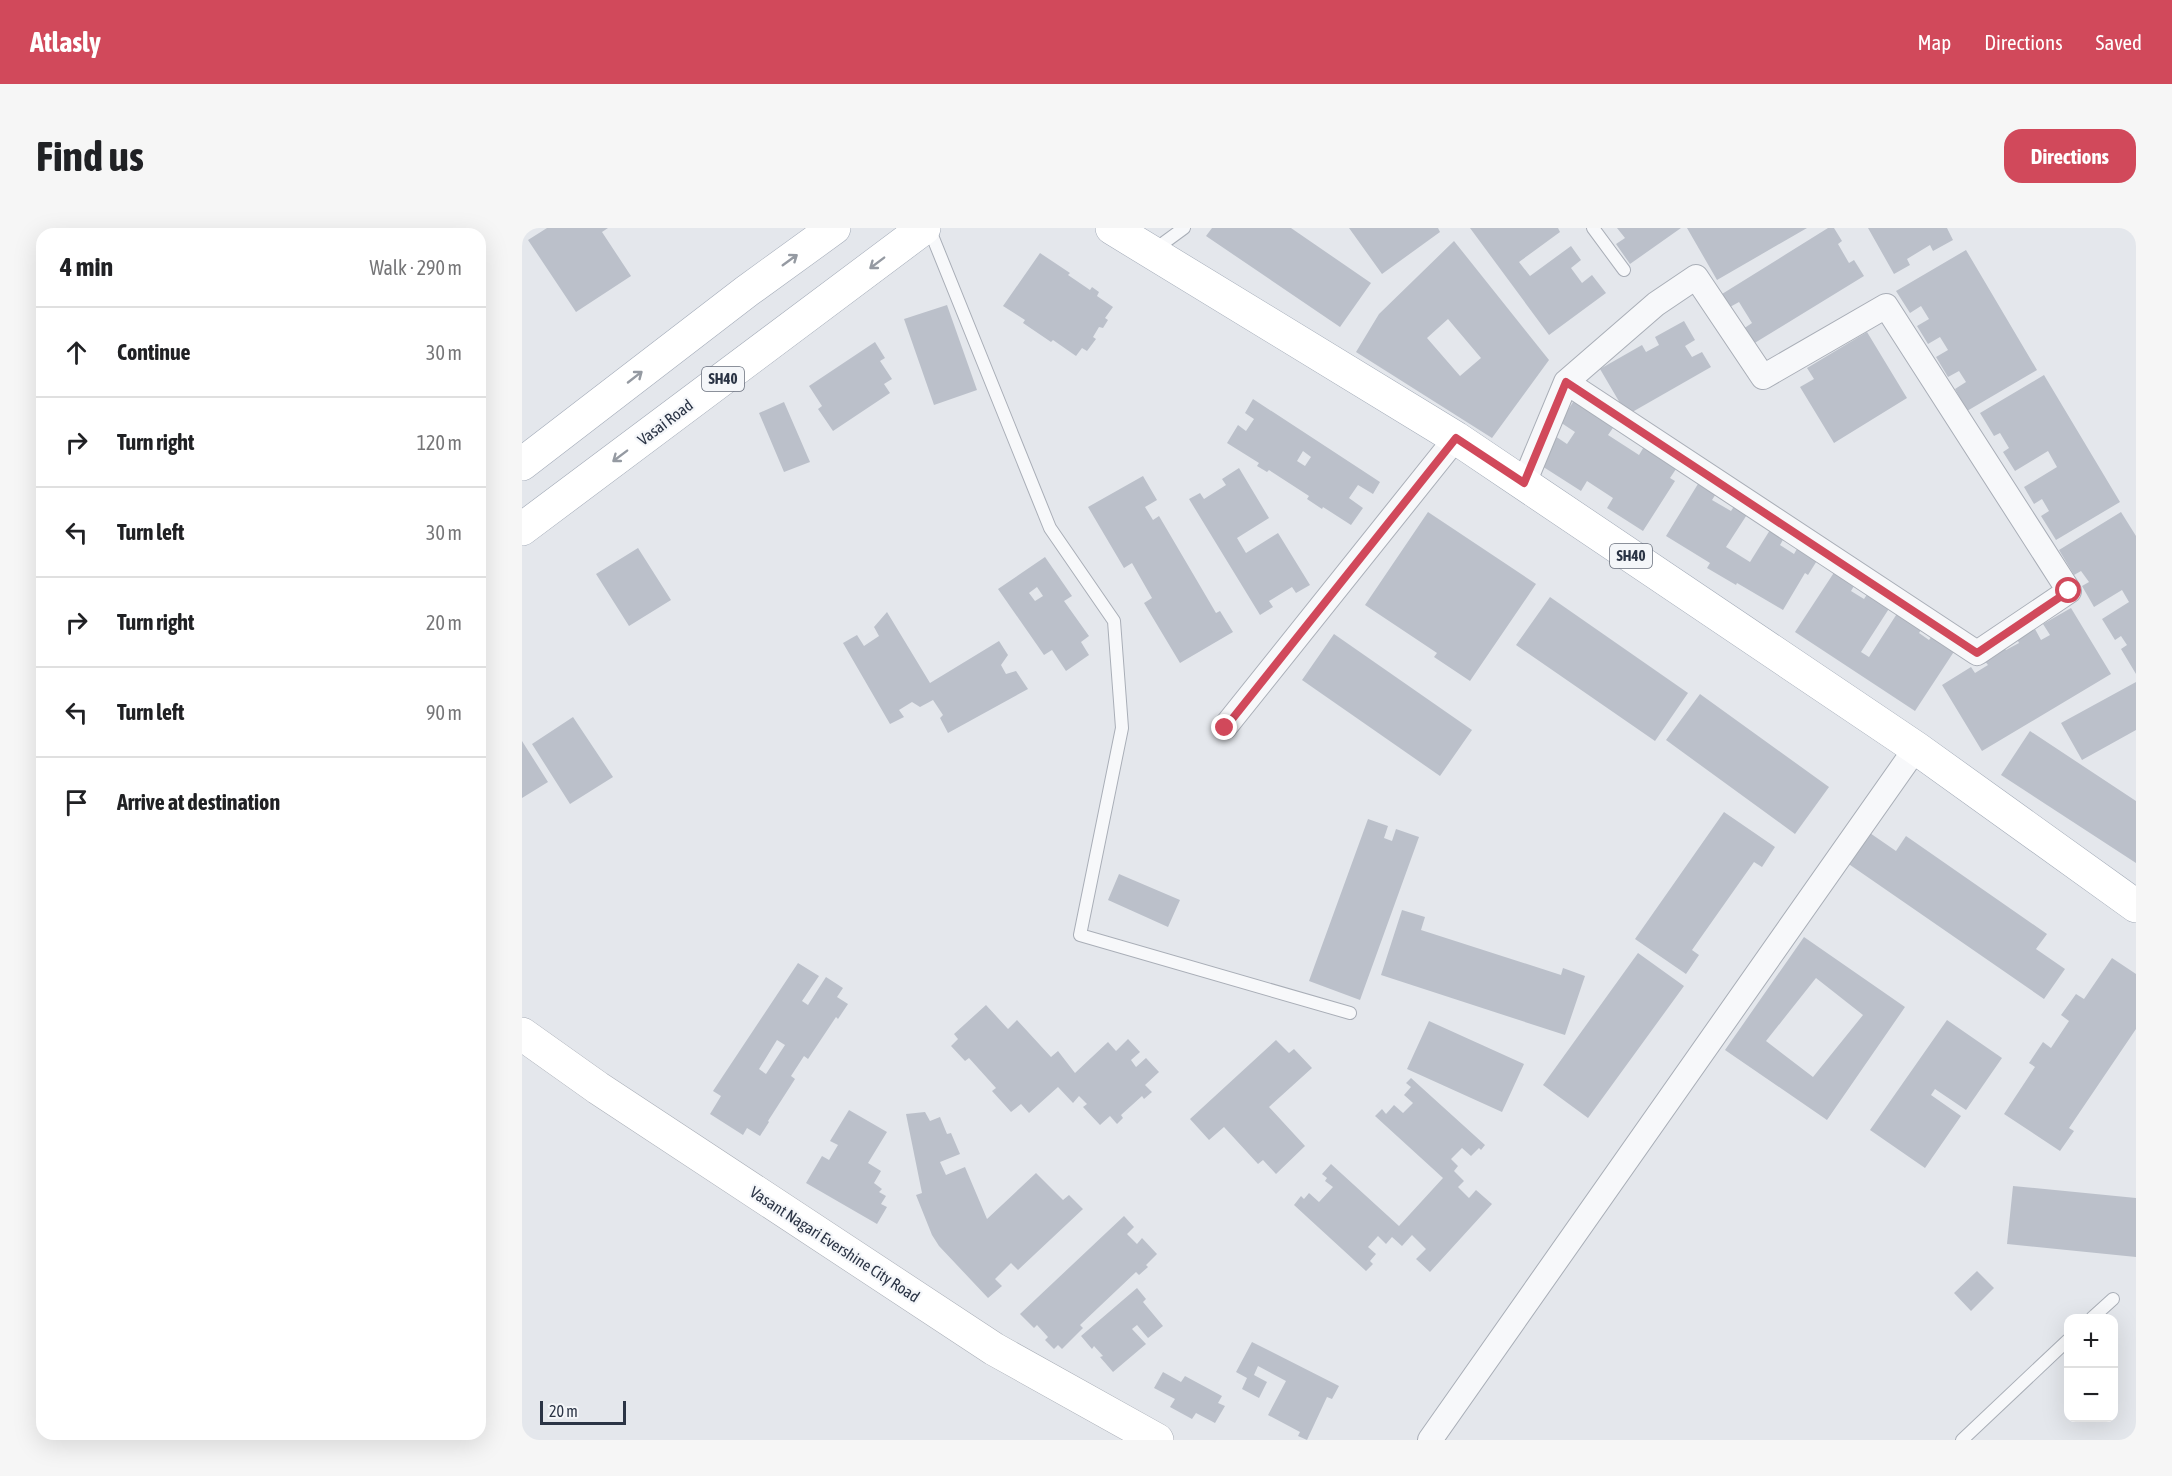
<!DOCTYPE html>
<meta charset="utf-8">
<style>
body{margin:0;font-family:"Asap Condensed",sans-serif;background:#f6f6f6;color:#202124}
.controls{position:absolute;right:18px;bottom:18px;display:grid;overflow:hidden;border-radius:12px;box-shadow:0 6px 24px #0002}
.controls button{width:54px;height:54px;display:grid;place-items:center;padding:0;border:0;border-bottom:2px solid #e0e0e0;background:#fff;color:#202124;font:30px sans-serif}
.scale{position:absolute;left:18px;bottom:15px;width:86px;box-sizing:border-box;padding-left:6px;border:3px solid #2b3445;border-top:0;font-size:16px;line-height:21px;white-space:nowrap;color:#2b3445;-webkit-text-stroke:4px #f4f6f9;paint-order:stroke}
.stop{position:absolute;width:18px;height:18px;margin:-14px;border:4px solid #d1495b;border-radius:50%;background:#fff}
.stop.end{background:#d1495b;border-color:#fff;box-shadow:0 2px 6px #0008}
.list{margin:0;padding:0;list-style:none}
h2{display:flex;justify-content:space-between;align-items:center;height:78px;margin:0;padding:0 24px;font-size:26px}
h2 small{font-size:20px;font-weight:400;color:#757577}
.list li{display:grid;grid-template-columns:39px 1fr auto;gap:18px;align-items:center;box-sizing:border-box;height:90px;padding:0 24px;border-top:2px solid #e0e0e0}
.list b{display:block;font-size:22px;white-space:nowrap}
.list em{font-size:20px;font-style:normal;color:#757577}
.icon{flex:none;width:33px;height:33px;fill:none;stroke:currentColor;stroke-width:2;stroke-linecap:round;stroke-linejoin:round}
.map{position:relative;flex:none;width:1614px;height:1212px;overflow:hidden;border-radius:18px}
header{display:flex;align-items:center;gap:36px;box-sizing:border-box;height:84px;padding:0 30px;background:#d1495b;color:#fff}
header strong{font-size:28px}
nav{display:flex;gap:33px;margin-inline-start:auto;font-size:21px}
.intro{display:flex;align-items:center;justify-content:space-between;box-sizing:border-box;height:144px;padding:0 36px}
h1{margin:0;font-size:42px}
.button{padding:15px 27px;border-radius:18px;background:#d1495b;color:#fff;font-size:21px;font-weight:700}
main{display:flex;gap:36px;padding:0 36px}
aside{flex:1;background:#fff;border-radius:18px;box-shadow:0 6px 24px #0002}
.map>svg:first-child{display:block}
.building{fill:#bbc0ca;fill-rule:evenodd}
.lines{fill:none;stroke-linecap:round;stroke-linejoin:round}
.lane-casing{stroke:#a9aeb7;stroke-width:14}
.street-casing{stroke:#a9aeb7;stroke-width:26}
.secondary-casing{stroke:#a9aeb7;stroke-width:34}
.primary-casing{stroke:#a3abb8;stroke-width:34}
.lane{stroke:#f7f8fa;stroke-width:12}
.street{stroke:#f7f8fa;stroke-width:24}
.secondary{stroke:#fff;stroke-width:33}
.primary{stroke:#fff;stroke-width:33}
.oneway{stroke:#959aa2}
.route{stroke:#d1495b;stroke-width:8}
.labels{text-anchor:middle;stroke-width:4.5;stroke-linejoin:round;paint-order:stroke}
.shield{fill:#f4f6f9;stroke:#676e7b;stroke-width:1.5}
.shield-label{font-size:15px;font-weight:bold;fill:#2b3445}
.street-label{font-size:16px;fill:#2b3445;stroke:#f4f6f9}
</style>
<header>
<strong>Atlasly</strong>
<nav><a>Map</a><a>Directions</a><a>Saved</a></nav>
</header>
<div class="intro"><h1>Find us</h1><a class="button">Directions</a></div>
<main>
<aside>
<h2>4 min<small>Walk · 290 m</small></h2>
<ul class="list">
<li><svg class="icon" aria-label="ahead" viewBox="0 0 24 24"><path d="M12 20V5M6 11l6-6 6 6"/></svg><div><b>Continue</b></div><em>30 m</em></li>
<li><svg class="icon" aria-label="right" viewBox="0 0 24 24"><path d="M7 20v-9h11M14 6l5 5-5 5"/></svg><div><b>Turn right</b></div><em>120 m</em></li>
<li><svg class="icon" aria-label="left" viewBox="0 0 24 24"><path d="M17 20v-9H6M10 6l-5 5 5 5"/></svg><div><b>Turn left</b></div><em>30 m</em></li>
<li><svg class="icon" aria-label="right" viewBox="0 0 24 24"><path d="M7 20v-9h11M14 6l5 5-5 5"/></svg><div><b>Turn right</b></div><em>20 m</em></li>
<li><svg class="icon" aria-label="left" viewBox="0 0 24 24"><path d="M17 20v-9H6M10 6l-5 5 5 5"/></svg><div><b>Turn left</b></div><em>90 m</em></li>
<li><svg class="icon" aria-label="arrive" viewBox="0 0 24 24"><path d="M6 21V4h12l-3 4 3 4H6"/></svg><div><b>Arrive at destination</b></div></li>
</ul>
</aside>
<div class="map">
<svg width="1614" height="1212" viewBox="0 0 1614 1212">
<rect width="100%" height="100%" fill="#e4e7ec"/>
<!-- building -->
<path class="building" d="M25,0H86L80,4L109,48L54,84L6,12Z
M690,0H769L849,55L818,99L684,8Z
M827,0H916L918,4L860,46Z
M948,0H1036L1038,4L997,34L1008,48L1049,18L1059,32L1049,40L1060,55L1070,47L1084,65L1027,107Z
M1095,0H1159L1108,36L1094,16L1103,10Z
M1165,0H1285L1195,52Z
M1306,0H1312L1320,13L1316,16L1327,35L1332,32L1342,48L1231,116L1221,101L1230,95L1217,74L1208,79L1200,66Z
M1346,0H1425L1431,12L1411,23L1408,17L1385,31L1388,37L1372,46Z
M932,13L1027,132L970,210L834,124L857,86ZM926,91L959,130L938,148L905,110Z
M1444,22L1515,142L1445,183L1433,161L1444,154L1437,143L1426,149L1414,129L1426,122L1418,109L1406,116L1395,98L1407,91L1399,78L1388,85L1374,63Z
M518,25L548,45L546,47L568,62L570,59L577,64L575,68L591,79L583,90L586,92L581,100L577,99L571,109L574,111L565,123L560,120L554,128L531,112L529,114L501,95L503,92L481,78Z
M425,77L455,162L412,177L382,91Z
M1162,93L1173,112L1163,118L1170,129L1180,124L1189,139L1105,187L1078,141L1120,117L1124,124L1137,117L1133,109Z
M1345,104L1385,170L1312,215L1278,159L1292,151L1285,140Z
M353,114L363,130L358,133L370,151L362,156L368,165L311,203L296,181L300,178L287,158Z
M1522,147L1598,274L1534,312L1519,288L1527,283L1520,271L1512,276L1502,259L1535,239L1526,223L1493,243L1481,224L1487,220L1478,205L1472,208L1458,185Z
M731,171L858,254L851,266L836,257L827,270L841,280L829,297L801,279L800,281L785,271L787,268L747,242L745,244L735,238L737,235L705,215L716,197L724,203L732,191L723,185ZM781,223L789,229L783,238L775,233Z
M1053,171L1093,197L1086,207L1117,227L1123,217L1156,238L1148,250L1153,253L1121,303L1085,280L1091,270L1065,253L1059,263L1012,233L1030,206L1045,216L1053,204L1038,194Z
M262,174L288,234L262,244L237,185Z
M717,240L747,290L715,310L724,325L756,305L788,357L774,365L770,359L747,373L751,379L738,387L667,271L678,265L682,271L704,257L700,251Z
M621,248L635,272L623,279L631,292L637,288L694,385L698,383L711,404L658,435L622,375L630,370L610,335L602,340L566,279Z
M1179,251L1197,261L1190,272L1209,283L1215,274L1228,282L1204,319L1228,334L1248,302L1262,310L1258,317L1272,326L1276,319L1296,331L1286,347L1283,345L1261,382L1215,355L1214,357L1185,340L1188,335L1144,308Z
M906,284L1014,356L948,453L912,429L915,425L843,377Z
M1599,284L1614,308V446L1599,421L1605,417L1599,408L1593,412L1580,391L1607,374L1600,362L1572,379L1560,358L1567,354L1559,343L1552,347L1537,322Z
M116,320L149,372L107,398L74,346Z
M523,329L550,368L542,373L567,408L559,414L567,427L544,443L530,422L522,427L476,361ZM515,359L521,368L513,373L507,365Z
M1315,340L1335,353L1329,363L1342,371L1348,362L1370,376L1339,424L1347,429L1378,381L1402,397L1397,405L1407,412L1413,404L1435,419L1393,483L1273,404Z
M1028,369L1166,465L1133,513L994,417Z
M1549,380L1589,446L1460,523L1420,457L1449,439L1453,445L1466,437L1462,432L1482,420L1484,422L1497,415L1495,411L1513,401L1519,412L1528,407L1521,396Z
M365,384L408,455L477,413L486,427L479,437L484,446L494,443L506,461L426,505L418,490L421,487L411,472L398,479L390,474L377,482L382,489L368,496L321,415L335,407L342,418L357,408L352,399Z
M812,406L950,502L918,548L780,452Z
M1614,454V502L1560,532L1539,495Z
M1178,466L1307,559L1273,606L1144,512Z
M51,489L91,549L48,576L10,516Z
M1508,503L1614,573V635L1479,547Z
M0,513L26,554L0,570Z
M1202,584L1253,619L1240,639L1232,634L1170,722L1177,727L1164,746L1113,711Z
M846,591L866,598L862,610L870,613L874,601L897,609L838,772L787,753Z
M1345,603L1374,623L1384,608L1525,706L1514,721L1543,741L1522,771L1318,630Z
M597,646L658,672L646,699L586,672Z
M880,682L903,689L899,702L1039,747L1041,740L1063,748L1043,807L859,747Z
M1282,709L1383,779L1305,892L1203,822ZM1294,750L1341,787L1291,849L1244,813Z
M1116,725L1162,758L1066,890L1021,857Z
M1590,730L1614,746V801L1547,900L1552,903L1538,923L1482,886L1513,839L1507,835L1521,814L1529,820L1547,793L1539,787L1554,766L1562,771Z
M276,735L297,748L280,773L286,777L304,749L321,760L315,769L326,776L316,791L314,789L286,831L282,828L269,848L273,851L246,893L247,894L238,908L225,900L221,907L188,886L199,868L191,863ZM255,812L263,817L244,846L237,841Z
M464,777L486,801L495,792L529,829L536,823L553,845L586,814L594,823L606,811L618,824L609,832L614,839L624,830L637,844L623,857L630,864L622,871L620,868L599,887L601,890L595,896L588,888L578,897L561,879L565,876L557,868L551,875L536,859L507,885L499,876L489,884L470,863L474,860L447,830L443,833L429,818L436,811L432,806Z
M1425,792L1480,830L1444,882L1413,861L1409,867L1439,888L1403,940L1348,902Z
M907,793L1002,836L980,884L885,841Z
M754,812L767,825L772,821L790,840L747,879L783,918L754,946L741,932L736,936L702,899L687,912L668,891Z
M889,850L963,917L959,922L957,920L949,928L940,920L929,931L936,938L932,943L942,953L936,959L947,970L954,962L970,976L908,1044L894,1031L904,1021L890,1007L880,1018L870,1009L864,1016L856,1008L846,1019L854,1026L848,1033L851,1036L844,1043L772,977L779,968L782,971L787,965L797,974L811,959L803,953L805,950L800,946L809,936L877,998L921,950L853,888L860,881L864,886L872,877L881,885L891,875L882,867L889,859L884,855Z
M327,882L365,904L346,935L359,943L352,955L360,961L357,964L364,968L359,976L365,979L355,996L284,955L300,928L307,932L316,917L308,913Z
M403,884L408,893L418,889L425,906L429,905L438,926L418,934L424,947L443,939L465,991L514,945L541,972L547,967L561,981L496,1042L489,1035L473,1051L480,1058L466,1070L417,1018L410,1007L394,967L400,965L384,886Z
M1491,958L1614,970V1029L1485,1016Z
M602,988L612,999L605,1006L615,1016L620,1010L635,1026L624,1037L626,1039L617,1047L614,1044L558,1097L561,1100L540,1121L536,1117L532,1121L523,1112L526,1109L515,1097L512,1100L498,1086Z
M1455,1043L1472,1060L1449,1083L1432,1065Z
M615,1060L624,1071L621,1074L641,1098L626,1110L615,1097L610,1101L624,1116L591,1144L578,1129L581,1128L572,1118L570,1121L559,1108Z
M730,1114L817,1158L810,1171L805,1169L785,1212L776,1208L778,1204L746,1187L764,1153L736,1138L732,1147L745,1154L737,1170L720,1161L725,1150L714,1144Z
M641,1144L659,1154L663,1148L700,1168L696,1175L703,1178L693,1195L674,1185L670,1191L648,1179L653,1171L632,1160Z"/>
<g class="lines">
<!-- lane casing -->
<g class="lane-casing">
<path id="lane" d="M407,0L528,300L592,393L600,500L558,707L828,785
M1071,0L1102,42
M632,22L662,0
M1570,1090L1591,1071
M1440,1212L1546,1112"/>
</g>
<!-- street casing -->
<g class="street-casing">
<path id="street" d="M1002,255L1044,154L1455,425L1547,363L1364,78L1241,149L1174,49L1134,76L1044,154
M703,499L934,210
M908,1212L1394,520"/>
</g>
<!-- secondary casing -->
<g class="secondary-casing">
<path id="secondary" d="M0,806L76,860L472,1121L635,1212"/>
</g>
<!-- primary casing -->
<g class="primary-casing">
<path id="primary" d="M590,0L934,210L1394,520L1614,678
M0,236L225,63L312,0
M0,301L402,0"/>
</g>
<!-- lane -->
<use href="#lane" class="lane"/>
<!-- street -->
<use href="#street" class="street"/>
<!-- secondary -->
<use href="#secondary" class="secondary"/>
<!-- primary -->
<use href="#primary" class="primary"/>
</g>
<!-- one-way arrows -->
<defs><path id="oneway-shaft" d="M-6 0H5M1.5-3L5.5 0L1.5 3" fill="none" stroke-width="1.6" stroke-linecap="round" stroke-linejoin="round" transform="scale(1.5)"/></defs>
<g class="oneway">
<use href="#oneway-shaft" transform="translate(268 32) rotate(-36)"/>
<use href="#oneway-shaft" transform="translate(355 35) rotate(143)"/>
<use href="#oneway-shaft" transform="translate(113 149) rotate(-38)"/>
<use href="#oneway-shaft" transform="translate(98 228) rotate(143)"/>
</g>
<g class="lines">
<!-- route -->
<path class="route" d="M703,500L934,210L1002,255L1044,154L1455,425L1547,363"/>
</g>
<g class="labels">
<!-- shield labels -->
<g class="shield">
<rect x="180" y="139" width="42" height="24" rx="4.5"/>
<rect x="1088" y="316" width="42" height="24" rx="4.5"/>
</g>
<g class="shield-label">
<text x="201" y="156">SH40</text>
<text x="1109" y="333">SH40</text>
</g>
<!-- street labels -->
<g class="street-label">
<text transform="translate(143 194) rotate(-37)" y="6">Vasai Road</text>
<text transform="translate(313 1016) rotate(33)" y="6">Vasant Nagari Evershine City Road</text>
</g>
</g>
</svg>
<div class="controls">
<button>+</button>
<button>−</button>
</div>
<div class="scale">20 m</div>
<div class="stop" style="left:1547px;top:363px"></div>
<div class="stop end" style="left:703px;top:500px"></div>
</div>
</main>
